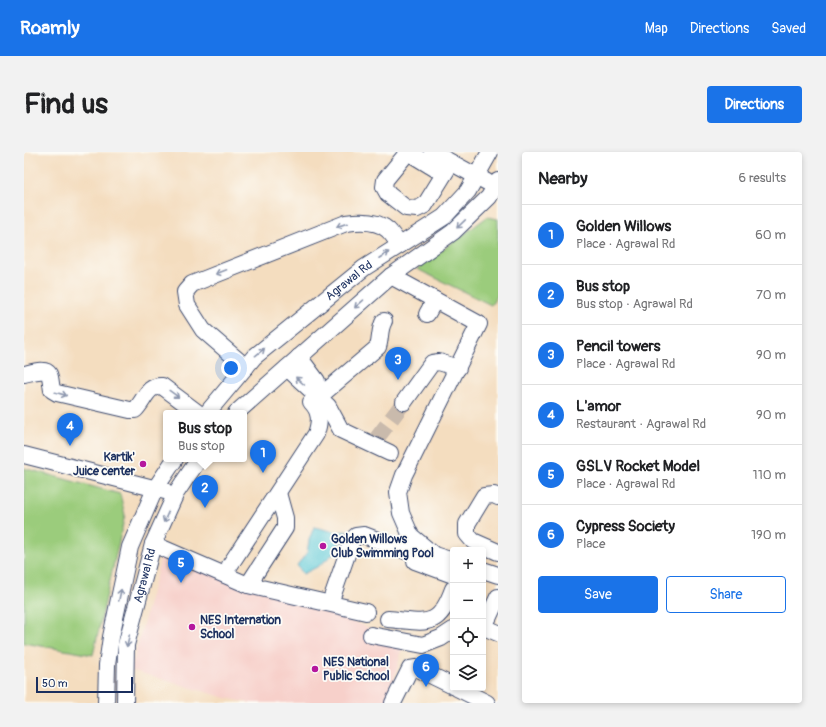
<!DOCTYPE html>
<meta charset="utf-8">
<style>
body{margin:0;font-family:Pangolin,sans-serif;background:#f2f2f2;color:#202124}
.controls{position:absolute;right:12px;bottom:12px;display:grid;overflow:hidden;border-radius:4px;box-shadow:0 2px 6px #0003}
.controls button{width:36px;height:36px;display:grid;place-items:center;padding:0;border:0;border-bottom:1px solid #e0e0e0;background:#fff;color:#202124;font:20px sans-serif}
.scale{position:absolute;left:12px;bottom:10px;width:97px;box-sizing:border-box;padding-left:4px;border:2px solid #1b2f5e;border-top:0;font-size:11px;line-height:14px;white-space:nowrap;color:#1b2f5e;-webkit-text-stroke:3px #fdfcf7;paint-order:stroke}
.you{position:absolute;left:207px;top:216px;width:14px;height:14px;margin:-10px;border:3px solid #fff;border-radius:50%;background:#1a73e8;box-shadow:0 0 0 6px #1a73e833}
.badge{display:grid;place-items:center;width:26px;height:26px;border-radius:50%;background:#1a73e8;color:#fff;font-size:13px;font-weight:700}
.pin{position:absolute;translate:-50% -33px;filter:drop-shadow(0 1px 2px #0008)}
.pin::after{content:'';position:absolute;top:21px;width:14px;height:12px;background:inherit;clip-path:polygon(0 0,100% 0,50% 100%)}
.popup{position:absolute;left:139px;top:258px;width:84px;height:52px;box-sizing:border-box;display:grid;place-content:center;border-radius:4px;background:#fff;filter:drop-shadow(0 1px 3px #0005);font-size:13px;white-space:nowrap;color:#757577}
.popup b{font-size:15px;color:#202124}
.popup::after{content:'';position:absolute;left:50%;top:100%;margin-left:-8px;border:8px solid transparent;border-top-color:#fff}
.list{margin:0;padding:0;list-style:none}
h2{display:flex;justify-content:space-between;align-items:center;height:52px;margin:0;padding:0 16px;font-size:17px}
h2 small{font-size:13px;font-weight:400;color:#757577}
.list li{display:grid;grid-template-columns:26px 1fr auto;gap:12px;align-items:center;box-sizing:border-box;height:60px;padding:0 16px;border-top:1px solid #e0e0e0}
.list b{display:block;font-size:15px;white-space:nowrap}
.list p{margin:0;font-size:13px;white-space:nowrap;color:#757577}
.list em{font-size:13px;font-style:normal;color:#757577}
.actions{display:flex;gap:8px;padding:12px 16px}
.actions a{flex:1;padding:9px 0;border:1px solid #1a73e8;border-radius:4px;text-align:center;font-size:14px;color:#1a73e8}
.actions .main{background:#1a73e8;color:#fff}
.icon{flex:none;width:22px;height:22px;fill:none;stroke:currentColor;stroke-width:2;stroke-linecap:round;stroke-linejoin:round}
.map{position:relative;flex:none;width:474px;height:551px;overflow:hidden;border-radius:4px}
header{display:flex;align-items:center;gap:24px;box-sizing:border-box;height:56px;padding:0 20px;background:#1a73e8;color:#fff}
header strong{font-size:19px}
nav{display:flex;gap:22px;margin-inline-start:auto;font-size:14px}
.intro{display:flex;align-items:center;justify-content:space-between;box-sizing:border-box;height:96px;padding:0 24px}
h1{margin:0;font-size:28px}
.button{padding:10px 18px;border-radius:4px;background:#1a73e8;color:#fff;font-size:14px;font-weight:700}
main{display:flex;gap:24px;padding:0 24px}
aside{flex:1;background:#fff;border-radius:4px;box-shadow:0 2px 6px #0003}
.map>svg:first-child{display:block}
.built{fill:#f7d0ca}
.green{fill:#9bcc7b;stroke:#5b7e6c}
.water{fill:#5ec9d6;stroke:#3c7c9a}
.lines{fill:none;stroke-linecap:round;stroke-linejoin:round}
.minor-tunnel{stroke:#c9baac;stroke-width:16;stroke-dasharray:16 8;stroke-linecap:butt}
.minor-casing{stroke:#3c496d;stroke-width:18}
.minor{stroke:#fff;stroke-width:16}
.oneway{stroke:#8d97ae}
.poi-dot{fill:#b5179e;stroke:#fdfcf7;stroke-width:1.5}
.labels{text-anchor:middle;stroke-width:3.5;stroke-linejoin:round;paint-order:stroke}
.street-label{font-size:12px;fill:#1b2f5e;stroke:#fdfcf7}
.poi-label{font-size:12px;font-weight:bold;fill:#1b2f5e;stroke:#fdfcf7;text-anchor:start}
</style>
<header>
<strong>Roamly</strong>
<nav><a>Map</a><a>Directions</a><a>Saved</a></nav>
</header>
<div class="intro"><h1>Find us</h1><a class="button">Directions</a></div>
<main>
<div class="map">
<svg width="474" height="551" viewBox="0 0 474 551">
<rect width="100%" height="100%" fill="#fdfcf7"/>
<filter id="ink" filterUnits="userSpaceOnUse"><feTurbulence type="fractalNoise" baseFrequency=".025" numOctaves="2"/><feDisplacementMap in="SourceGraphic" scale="8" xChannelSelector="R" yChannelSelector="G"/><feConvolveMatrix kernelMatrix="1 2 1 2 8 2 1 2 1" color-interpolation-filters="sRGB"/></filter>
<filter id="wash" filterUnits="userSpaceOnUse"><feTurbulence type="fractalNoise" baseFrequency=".012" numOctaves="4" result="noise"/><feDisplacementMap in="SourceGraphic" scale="16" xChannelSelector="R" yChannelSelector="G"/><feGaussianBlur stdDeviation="0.9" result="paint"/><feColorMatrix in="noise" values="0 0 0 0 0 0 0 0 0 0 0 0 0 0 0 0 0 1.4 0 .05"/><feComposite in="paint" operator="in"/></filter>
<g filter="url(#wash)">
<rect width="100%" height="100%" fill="#f4ddbf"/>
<!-- built -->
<path class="built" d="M138,401L238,436L380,489L364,551H226L202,546L107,518Z"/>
<!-- green -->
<path class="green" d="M463,65L474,67V143L467,153L393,117Z
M0,316L96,342L101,363L69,503L0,491Z"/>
<!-- water -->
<path class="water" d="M290,375L312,380L323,379L310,401L295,414L279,422L273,413L283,401L285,388Z"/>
</g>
<g filter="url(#ink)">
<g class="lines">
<!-- minor-tunnel -->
<path class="minor-tunnel" d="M353,286L380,250"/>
<!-- minor casing -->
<g class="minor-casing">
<g id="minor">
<path d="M384,0L361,28L360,35L364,42L382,56L393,57L401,53L427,11"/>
<path d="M384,0L420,22"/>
<path d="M408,0L463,30"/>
<path d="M367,124L455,172L380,323L374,340L377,361L387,384L410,403L429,409"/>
<path d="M403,162L411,148"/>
<path d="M275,205L293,229"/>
<path d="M222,215L179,178L163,153L161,140L168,132L322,71C335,69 353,68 364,78C368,82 372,88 376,93"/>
<path d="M263,216L304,254L317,278L366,301"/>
<path d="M0,222C6,221 21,215 25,222C27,226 27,234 28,238L33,241L106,258H111C121,248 123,233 138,234L174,261"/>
<path d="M295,245L354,195C357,186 355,177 360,169"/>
<path d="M380,250L408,211L415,210L434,216"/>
<path id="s1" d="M183,261L230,205L340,116L420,65L444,39L466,0"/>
<path d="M212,261L367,124L429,80L465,45L474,29"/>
<path d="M0,303L141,339"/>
<path d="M474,345L470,343L460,344L443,372V382L449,389L474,400"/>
<path d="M129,392L224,433L342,460"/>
<path d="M391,409L429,423"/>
<path d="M206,413L292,282C296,270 297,260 287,250"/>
<path d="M459,418L474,423"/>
<path d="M224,433L261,376V366L254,341"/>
<path d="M474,445L461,473L462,476L474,481"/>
<path d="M306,451L328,388L332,384L340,383L382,399"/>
<path d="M364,467C402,470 414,478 429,437"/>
<path d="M347,483L399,493L417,486L429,478"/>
<path d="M433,536L463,551"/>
<path d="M82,551L83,513L87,485L106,395L131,337L151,307"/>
<path id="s2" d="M101,551L102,493L129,392L152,341L175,307"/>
<path d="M369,551L386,517L392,516L429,534"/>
</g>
</g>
<!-- minor -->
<use href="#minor" class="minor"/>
</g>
<!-- one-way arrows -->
<defs><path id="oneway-shaft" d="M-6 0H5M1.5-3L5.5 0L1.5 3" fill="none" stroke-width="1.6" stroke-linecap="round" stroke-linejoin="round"/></defs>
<g class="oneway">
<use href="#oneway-shaft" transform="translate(437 72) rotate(136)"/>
<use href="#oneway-shaft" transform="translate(318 73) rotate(161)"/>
<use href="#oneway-shaft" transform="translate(360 103) rotate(-33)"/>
<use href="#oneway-shaft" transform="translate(197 120) rotate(159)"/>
<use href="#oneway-shaft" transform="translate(335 152) rotate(139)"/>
<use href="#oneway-shaft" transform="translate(236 200) rotate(-39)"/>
<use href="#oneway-shaft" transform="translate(276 229) rotate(-138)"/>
<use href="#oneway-shaft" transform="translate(37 242) rotate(16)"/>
<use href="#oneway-shaft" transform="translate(150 242) rotate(36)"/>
<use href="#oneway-shaft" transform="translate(142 365) rotate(114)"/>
<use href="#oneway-shaft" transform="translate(96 443) rotate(-78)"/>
<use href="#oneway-shaft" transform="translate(104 489) rotate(103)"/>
</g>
</g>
<!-- markers -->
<g class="poi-dot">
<circle cx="119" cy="312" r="4"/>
<circle cx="299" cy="394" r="4"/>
<circle cx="168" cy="475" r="4"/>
<circle cx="291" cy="517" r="4"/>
</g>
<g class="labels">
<!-- street labels -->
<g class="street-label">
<text dy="4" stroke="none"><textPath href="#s1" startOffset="195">Agrawal Rd</textPath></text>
<text dy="4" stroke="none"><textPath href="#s2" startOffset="130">Agrawal Rd</textPath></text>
</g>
<!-- poi labels -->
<g class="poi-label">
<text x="111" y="309" text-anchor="end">Kartik'<tspan x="111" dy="14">Juice center</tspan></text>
<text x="307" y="391">Golden Willows<tspan x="307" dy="14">Club Swimming Pool</tspan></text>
<text x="176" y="472">NES Internation<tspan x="176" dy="14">School</tspan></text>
<text x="299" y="514">NES National<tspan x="299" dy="14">Public School</tspan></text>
</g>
</g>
</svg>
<div class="controls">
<button>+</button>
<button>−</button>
<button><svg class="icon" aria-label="locate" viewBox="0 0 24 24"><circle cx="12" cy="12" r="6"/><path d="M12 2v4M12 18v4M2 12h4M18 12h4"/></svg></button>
<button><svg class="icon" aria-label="layers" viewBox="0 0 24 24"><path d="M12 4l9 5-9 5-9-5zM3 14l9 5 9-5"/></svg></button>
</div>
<div class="scale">50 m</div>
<div class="you"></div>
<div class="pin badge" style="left:239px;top:321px">1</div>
<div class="pin badge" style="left:181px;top:356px">2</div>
<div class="popup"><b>Bus stop</b>Bus stop</div>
<div class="pin badge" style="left:374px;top:228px">3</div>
<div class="pin badge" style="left:46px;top:294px">4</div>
<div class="pin badge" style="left:157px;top:431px">5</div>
<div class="pin badge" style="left:402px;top:535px">6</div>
</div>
<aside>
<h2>Nearby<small>6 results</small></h2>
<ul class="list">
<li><span class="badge">1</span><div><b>Golden Willows</b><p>Place · Agrawal Rd</p></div><em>60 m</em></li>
<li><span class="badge">2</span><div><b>Bus stop</b><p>Bus stop · Agrawal Rd</p></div><em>70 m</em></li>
<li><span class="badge">3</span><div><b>Pencil towers</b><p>Place · Agrawal Rd</p></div><em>90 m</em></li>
<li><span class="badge">4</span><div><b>L'amor</b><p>Restaurant · Agrawal Rd</p></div><em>90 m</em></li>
<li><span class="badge">5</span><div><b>GSLV Rocket Model</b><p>Place · Agrawal Rd</p></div><em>110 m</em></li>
<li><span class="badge">6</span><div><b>Cypress Society</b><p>Place</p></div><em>190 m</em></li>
</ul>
<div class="actions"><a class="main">Save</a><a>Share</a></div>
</aside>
</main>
